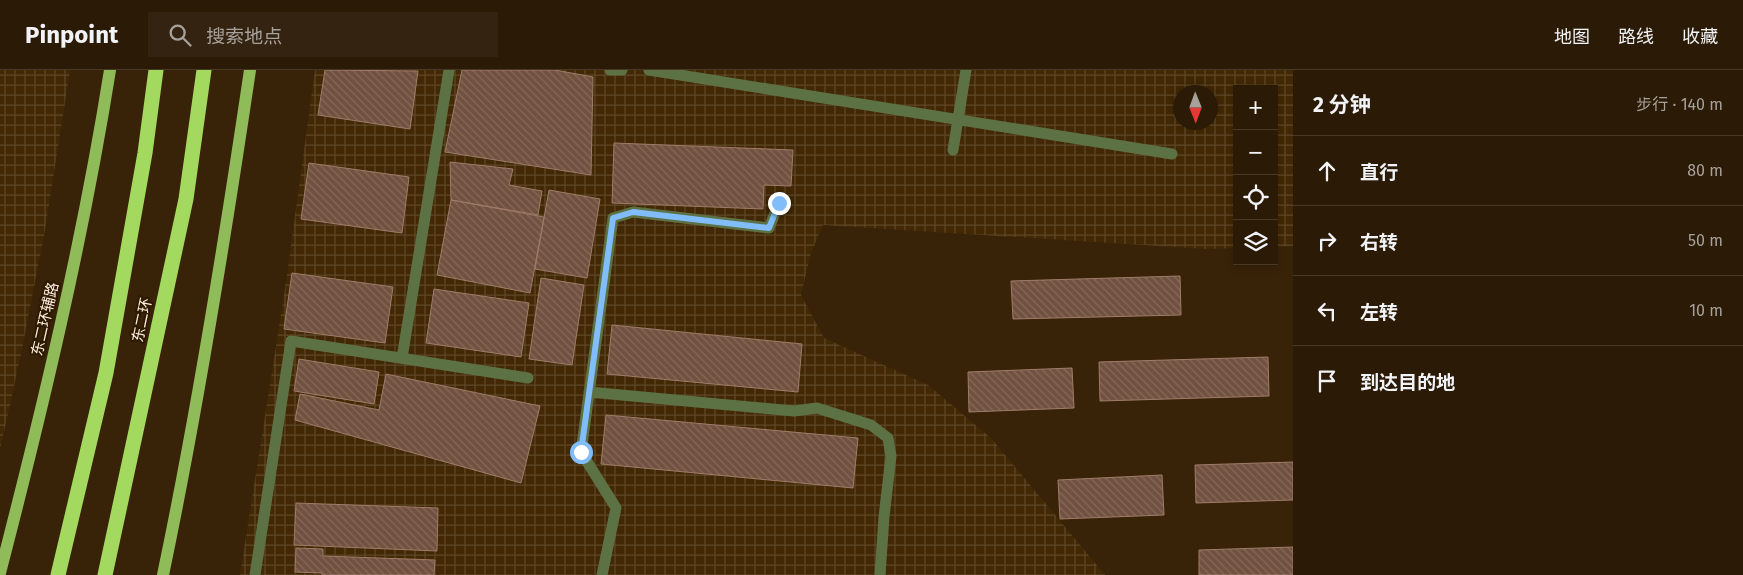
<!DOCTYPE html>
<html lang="zh">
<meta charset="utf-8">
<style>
body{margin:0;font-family:"Fira Sans","Noto Sans SC",sans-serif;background:#332310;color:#f1f3f6}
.controls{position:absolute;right:15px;top:15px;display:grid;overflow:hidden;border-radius:0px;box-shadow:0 2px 8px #0003}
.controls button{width:45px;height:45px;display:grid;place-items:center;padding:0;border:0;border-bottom:1px solid #473828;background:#2b1a06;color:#f1f3f6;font:25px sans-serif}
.compass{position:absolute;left:1173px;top:15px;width:45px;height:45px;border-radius:50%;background:#2b1a06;box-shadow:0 2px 8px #0003;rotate:179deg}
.stop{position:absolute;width:15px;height:15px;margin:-11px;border:4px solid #80bdfa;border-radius:50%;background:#fff}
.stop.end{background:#80bdfa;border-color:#fff;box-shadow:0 1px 5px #0008}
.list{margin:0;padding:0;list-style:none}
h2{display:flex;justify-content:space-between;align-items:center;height:65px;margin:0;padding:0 20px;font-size:21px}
h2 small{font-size:16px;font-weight:400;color:#a6a19b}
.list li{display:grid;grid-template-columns:32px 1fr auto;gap:15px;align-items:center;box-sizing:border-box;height:70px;padding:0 20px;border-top:1px solid #473828}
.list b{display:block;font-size:19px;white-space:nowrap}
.list em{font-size:16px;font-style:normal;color:#a6a19b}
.icon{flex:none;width:28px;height:28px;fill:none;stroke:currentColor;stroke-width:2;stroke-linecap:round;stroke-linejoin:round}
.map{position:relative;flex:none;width:1293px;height:505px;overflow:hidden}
header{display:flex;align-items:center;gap:30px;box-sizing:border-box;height:70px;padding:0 25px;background:#2b1a06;border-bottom:1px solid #473828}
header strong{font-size:24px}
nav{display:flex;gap:28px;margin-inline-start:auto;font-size:18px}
.search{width:350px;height:45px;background:#332310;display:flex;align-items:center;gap:12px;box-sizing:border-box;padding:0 18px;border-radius:0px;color:#a6a19b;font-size:19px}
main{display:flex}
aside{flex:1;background:#2b1a06}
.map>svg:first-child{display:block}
.industrial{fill:url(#industrial-grid);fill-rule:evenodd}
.building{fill:url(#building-back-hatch);stroke:#9f7c69}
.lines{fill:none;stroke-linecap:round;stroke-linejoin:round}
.lane{stroke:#5c7244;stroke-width:11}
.primary{stroke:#8fbc58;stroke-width:12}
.highway{stroke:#a3d95f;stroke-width:15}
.route{stroke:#80bdfa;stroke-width:6}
.labels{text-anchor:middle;stroke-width:4.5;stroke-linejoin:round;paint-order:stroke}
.street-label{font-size:15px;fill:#fcedde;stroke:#2e1a00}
</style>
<header>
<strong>Pinpoint</strong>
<div class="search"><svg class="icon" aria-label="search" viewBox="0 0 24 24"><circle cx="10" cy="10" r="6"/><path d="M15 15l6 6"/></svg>搜索地点</div>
<nav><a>地图</a><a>路线</a><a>收藏</a></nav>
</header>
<main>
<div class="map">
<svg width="1293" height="505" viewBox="0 0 1293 505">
<defs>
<pattern id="industrial-grid" width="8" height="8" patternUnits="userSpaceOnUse" patternTransform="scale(1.25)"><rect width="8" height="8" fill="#422804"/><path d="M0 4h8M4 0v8" fill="none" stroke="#5e4828"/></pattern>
<pattern id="building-back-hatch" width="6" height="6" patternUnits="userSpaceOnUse" patternTransform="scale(1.25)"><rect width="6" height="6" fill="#71513f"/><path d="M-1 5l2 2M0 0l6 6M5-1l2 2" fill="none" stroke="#866a5a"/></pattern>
</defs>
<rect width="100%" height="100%" fill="#392308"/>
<!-- industrial -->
<path class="industrial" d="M0,0H70L45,160L21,284L0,380Z
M315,0H1293V176L1274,177V19H1237V178L1207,179L823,155L811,183L801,225L824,268L928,315L991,368L1105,505H240L285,219ZM1180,22H1210V52H1180Z"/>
<!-- building -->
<path class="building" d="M325,0L418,1L410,59L318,45Z
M462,0H555L593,7L591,105L445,82Z
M614,73L793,80L791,116L764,115L763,139L612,133Z
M450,92L513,99L509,115L542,121L538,145L451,130Z
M309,93L409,107L402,163L301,149Z
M549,120L600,129L587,208L535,199Z
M451,130L544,147L530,223L437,205Z
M292,203L393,217L385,273L284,259Z
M1180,206L1181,245L1013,249L1011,211Z
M541,208L584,215L572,295L529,289Z
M434,219L529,233L521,287L426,273Z
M612,255L802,274L798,322L607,304Z
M1268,287L1269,326L1100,331L1099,292Z
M299,289L379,302L374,334L294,321Z
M1072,298L1074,338L969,342L968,302Z
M386,304L540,336L521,413L295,350L300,324L379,340Z
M606,345L858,368L853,418L601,394Z
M1293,392V430L1196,433L1195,395Z
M1162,405L1164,445L1060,449L1058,410Z
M296,433L438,438L437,481L294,475Z
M1293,477V505H1199V480Z
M296,478L323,479V486L435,490L434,505H322V503L295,502Z"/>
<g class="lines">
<!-- lane -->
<path class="lane" d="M610,0H622
M649,0L1172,84
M953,80L966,0
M402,288L449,0
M589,322L794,341L817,338L871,355L888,368L891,386L884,447L880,505
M255,505L291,271L528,308
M602,505L616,438L581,382L613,148L633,142L769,158L779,133"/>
<!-- primary -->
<path class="primary" d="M0,503C43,337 83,170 110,0
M163,505C198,338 225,169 250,0"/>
<!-- highway -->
<path class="highway" d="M58,505L106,303L145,83L156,0
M105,505L186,129L204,0"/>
</g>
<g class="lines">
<!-- route -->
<path class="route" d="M581,382L613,148L633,142L769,158L779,133"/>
</g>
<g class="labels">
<!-- street labels -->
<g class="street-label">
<text transform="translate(45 249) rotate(-77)" y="5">东二环辅路</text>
<text transform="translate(142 250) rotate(-78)" y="5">东二环</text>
</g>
</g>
</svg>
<div class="controls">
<button>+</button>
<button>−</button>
<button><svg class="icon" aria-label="locate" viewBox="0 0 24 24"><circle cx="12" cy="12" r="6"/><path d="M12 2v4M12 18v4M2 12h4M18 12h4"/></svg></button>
<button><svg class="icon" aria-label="layers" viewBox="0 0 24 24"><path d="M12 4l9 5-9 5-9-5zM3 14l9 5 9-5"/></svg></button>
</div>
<svg class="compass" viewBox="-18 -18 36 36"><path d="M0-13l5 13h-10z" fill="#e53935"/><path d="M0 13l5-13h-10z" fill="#a6a19b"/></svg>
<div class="stop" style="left:581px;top:382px"></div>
<div class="stop end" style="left:779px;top:133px"></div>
</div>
<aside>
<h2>2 分钟<small>步行 · 140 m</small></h2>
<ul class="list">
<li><svg class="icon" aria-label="ahead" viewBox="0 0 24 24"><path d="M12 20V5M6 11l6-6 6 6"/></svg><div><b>直行</b></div><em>80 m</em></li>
<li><svg class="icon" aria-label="right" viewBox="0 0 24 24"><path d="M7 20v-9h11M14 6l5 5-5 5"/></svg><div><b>右转</b></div><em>50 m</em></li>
<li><svg class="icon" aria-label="left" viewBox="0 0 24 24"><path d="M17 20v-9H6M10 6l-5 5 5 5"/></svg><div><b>左转</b></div><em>10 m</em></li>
<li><svg class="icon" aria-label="arrive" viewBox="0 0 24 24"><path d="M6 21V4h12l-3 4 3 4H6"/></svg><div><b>到达目的地</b></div></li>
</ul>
</aside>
</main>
